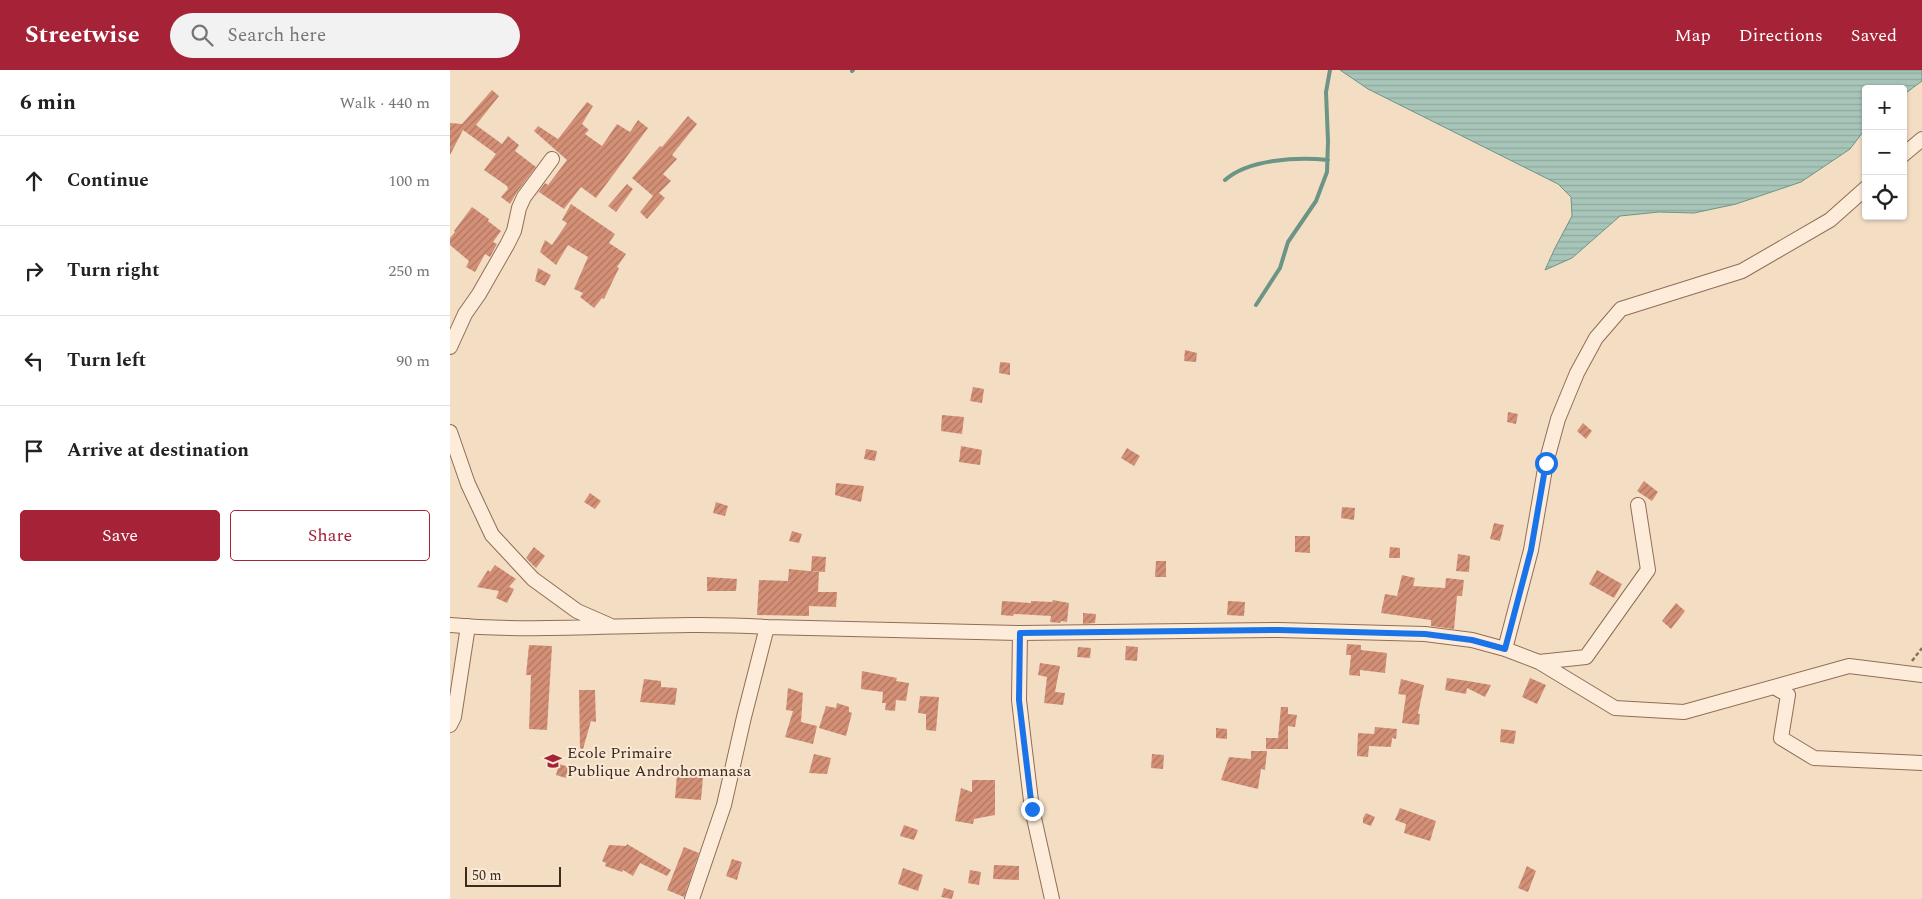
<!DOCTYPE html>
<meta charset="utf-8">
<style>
body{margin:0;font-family:Spectral,serif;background:#f2f2f2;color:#222}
.controls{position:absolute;right:15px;top:15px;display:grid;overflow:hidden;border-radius:5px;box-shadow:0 1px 4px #0004}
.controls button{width:45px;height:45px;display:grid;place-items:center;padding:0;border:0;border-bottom:1px solid #e0e0e0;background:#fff;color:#222;font:25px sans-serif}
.scale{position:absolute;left:15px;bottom:12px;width:96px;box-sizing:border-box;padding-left:5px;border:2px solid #3e291e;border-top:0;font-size:14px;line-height:18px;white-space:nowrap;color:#3e291e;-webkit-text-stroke:4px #f9e9d5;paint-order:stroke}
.stop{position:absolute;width:15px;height:15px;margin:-11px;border:4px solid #1a73e8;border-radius:50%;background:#fff}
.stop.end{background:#1a73e8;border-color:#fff;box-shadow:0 1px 5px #0008}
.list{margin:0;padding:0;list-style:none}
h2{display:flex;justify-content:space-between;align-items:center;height:65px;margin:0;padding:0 20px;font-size:21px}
h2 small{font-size:16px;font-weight:400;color:#767676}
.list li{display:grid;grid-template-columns:32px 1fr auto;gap:15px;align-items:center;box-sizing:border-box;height:90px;padding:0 20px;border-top:1px solid #e0e0e0}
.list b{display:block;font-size:19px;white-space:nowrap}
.list em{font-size:16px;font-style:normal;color:#767676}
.actions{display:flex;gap:10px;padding:15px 20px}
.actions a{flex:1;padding:11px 0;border:1px solid #a52237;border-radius:5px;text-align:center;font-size:18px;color:#a52237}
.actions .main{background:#a52237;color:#fff}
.icon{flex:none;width:28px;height:28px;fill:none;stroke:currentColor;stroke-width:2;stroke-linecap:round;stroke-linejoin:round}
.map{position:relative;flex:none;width:1472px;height:829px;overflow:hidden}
header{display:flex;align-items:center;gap:30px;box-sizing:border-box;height:70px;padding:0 25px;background:#a52237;color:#fff}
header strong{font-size:24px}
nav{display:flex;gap:28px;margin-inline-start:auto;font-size:18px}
.search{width:350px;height:45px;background:#f2f2f2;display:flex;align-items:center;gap:12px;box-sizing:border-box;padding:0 18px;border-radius:28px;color:#767676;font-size:19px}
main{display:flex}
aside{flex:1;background:#fff}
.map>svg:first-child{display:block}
.water{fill:url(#water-rules);stroke:#6c9585}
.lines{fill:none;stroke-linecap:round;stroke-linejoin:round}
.stream{stroke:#6c9585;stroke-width:4}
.building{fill:url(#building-hatch)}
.minor-casing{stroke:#906d58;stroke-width:16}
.path{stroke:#906d58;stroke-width:2.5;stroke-dasharray:4 2.5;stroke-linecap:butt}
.minor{stroke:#fcecd9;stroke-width:14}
.route{stroke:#1a73e8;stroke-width:6}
.labels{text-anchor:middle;stroke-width:4;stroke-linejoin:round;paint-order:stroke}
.poi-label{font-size:16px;fill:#3e291e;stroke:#f9e9d5;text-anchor:start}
</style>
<header>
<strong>Streetwise</strong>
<div class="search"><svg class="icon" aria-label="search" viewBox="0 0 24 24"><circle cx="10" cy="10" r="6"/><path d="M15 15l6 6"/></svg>Search here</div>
<nav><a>Map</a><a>Directions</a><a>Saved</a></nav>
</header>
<main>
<aside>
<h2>6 min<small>Walk · 440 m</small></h2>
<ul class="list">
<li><svg class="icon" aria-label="ahead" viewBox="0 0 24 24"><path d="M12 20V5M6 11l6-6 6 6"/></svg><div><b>Continue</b></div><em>100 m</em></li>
<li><svg class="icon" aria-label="right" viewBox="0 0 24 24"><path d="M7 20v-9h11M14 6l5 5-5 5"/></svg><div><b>Turn right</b></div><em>250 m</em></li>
<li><svg class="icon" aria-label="left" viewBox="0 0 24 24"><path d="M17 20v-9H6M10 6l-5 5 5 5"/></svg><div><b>Turn left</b></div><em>90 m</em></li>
<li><svg class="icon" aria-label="arrive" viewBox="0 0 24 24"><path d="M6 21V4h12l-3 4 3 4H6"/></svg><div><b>Arrive at destination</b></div></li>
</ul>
<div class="actions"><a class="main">Save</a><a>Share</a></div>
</aside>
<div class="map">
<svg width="1472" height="829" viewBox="0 0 1472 829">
<defs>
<pattern id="water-rules" width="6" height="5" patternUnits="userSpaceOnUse" patternTransform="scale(1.25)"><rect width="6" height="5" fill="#a7c5b8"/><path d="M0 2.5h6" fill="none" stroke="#91a99e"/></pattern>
<pattern id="building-hatch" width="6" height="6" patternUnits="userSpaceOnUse" patternTransform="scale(1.25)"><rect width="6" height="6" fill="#d49077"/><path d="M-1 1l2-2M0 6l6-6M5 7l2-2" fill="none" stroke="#ad7661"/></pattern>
</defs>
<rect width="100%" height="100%" fill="#f3dec4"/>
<!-- water -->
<path class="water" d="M890,0H1472V11L1453,25V19H1416V58L1400,79L1351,112L1286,134L1244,143L1209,142L1170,146L1122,188L1095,200L1105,178L1122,146L1121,127L1108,114L918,19Z"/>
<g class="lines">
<!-- stream -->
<path class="stream" d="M402,1L403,0
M775,110C799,89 847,87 878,90
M806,235L830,198L838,172L866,131L877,102L878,71L876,22L880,0"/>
</g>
<!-- building -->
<path class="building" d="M42,20L49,26L26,55L52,74L58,66L69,75L65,81L86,97L67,122L60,134L51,127L58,119L57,116L34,100L46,84L13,60L0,85V53L12,54Z
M137,32L143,36L132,54L139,60L135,64L152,76L167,54L180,62L188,50L198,58L146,128L131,117L114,139L89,122L85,127L95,113L98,115L117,90L84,61L88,56L108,69Z
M238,46L247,54L222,85L227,89L213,104L221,111L209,123L215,128L197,149L190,142L203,126L182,108L210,76L212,77Z
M177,114L183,119L166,142L158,136Z
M121,134L165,164L159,173L176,184L167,197L169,198L154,229L152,228L144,238L130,227L133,223L124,219L138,187L118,175L106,195L90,182L95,170L102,175L117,153L112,150Z
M22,137L39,149L38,151L51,161L43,172L47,174L40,187L35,184L25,202L16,197L19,191L0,175V168L5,162L4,161Z
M88,198L101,205L95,216L85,211Z
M735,280L747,283L746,292L734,291Z
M550,292L560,293V305L549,303Z
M523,317L534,319L532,333L520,331Z
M1058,342L1068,344L1066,354L1057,352Z
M492,345L514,347L512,364L491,361Z
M1133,353L1142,361L1136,369L1127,361Z
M511,376L532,380L530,395L509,392Z
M677,378L690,386L684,396L671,388Z
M416,379L427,381L425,391L414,389Z
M1194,411L1208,422L1202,431L1187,421Z
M386,413L414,416L411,432L385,425Z
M140,423L151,431L145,439L134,432Z
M266,432L278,436L275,446L263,443Z
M892,437L905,438L904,450L891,448Z
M1044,453L1054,455L1050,471L1040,469Z
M342,461L352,464L349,473L339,471Z
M845,466H860V483L845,482Z
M84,477L95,486L86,498L76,488Z
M940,477L950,478V488H939Z
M1008,484L1020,486L1019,502L1006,501Z
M362,486L376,487L375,502L361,501Z
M706,491H716V507H705Z
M45,495L66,509L59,517L64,519L57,533L46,528L49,521L27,517L38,500L40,502Z
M339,499L369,502L368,522H387L386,537L359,536V546L307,545L309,510L338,511Z
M1147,500L1172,514L1164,528L1139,514Z
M952,505L965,508L963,516L995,518L996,508L1014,510L1012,526H1007L1004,559L981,556V550L931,543L935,524L947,526Z
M257,507L287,509L286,521H257Z
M603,530L619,533L617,552L611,551L610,553L600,552L601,546L564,544L563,546L551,545L552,531L581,533V531L602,532Z
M778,531L795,532L794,546L777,545Z
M1226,533L1235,541L1221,559L1212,551Z
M633,543L646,544L645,553L633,554Z
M897,574L911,575V580L937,583L935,603L910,600V606L899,605L901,585H896Z
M79,575L102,576L97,660L79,659L81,605H76Z
M676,576L688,577L687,591L675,590Z
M628,577L641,578L640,588L627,587Z
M590,593L610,596L605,622L615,623L613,635L594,633L597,607L588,605Z
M412,601L447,608L446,611L459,613L456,631L446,630L445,641L435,640L436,633H432L433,622L411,619Z
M997,608L1018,611L1041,615L1035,627L1017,618L1016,624L995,620Z
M1080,608L1096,615L1087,634L1072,627Z
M194,609L211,611V617L227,618L225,635L190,632Z
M951,609L974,615L968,644H970L969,655L952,653L956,625L948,624Z
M338,618L353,623L351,652L367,656L363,674L335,667L343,641L336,640Z
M129,620H145L146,652L141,651L133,679L130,678Z
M470,626L489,627L486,661L476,660V644L468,643Z
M387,633L399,637V642L402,643L396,666L369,658L376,636L386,638Z
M831,637H838V644L847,645L845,657L838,656V679H816V668H828Z
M925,657L947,659L946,669L942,668L941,677L919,676L918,687L907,686L908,663L924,664Z
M766,658L777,659V669L766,668Z
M1051,659L1066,661L1064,674L1050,672Z
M801,681H817L815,700L811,699L808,719L771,710L779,687L801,689Z
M364,684L381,688L377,704L359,703Z
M702,684L714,685L713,699L701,698Z
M109,694L119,697L116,708L106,705Z
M227,705L253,707L251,730L225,728Z
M522,710H545V745L524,749L523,754L505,751L511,718L522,722Z
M950,738L986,751L980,771L954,763L956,754L945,750Z
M916,743L925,747L921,756L913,753V748Z
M454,755L468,760L464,770L450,766Z
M177,774L221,800L217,806L190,793L183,806L173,800L172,802L155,796L156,793L152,791L159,775L176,776Z
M234,777L249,783L234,827L217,820Z
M282,789L292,792L287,810L276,806Z
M544,795L569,796V810L543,809Z
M1077,796L1086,801L1078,822L1068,818Z
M453,798L473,805L468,821L448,814Z
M520,800L531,802L529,815L518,813Z
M494,818L504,821L502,829L491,827Z"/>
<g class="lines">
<!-- minor casing -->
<g class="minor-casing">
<path id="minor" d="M1453,85L1472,69
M0,277L15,244L29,224L57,175L64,161L69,138L74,127L102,89
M0,362L18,414L42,465L83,509L127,541L159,555
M0,555C105,564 212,550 317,557L570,563L829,560L975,564L1022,570L1055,579L1081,480L1096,393L1108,349L1127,303L1146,268L1171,239L1292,201L1380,150L1416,118
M570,563L569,630L574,673L582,739L602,829
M1055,579L1089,592L1165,638L1234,642L1399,596L1472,605
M1089,592L1136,587L1198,500L1188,435
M1324,617L1338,625L1331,668L1364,688L1472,693
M0,655L4,647L18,556
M242,829L274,735L294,647L317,557"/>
</g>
<!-- path -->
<path class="path" d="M1462,591L1472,578"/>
<!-- minor -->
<use href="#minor" class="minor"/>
</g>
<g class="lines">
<!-- route -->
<path class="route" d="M582,739L569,630L570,563L829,560L975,564L1022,570L1055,579L1081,480L1096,393"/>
</g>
<!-- icons -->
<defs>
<g id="school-bare" transform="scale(1.35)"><path d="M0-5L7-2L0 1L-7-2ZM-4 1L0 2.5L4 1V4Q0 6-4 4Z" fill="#a52237" stroke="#f9e9d5" stroke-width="2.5" paint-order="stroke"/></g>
</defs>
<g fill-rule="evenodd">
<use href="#school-bare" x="103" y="691"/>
</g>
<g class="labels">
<!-- poi labels -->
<g class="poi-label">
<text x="117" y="688">Ecole Primaire<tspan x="117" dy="18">Publique Androhomanasa</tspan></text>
</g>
</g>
</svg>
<div class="controls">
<button>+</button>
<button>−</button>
<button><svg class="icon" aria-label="locate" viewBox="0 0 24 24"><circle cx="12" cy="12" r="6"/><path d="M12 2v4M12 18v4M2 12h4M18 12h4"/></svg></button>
</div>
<div class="scale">50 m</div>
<div class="stop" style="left:1096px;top:393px"></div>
<div class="stop end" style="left:582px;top:739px"></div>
</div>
</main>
